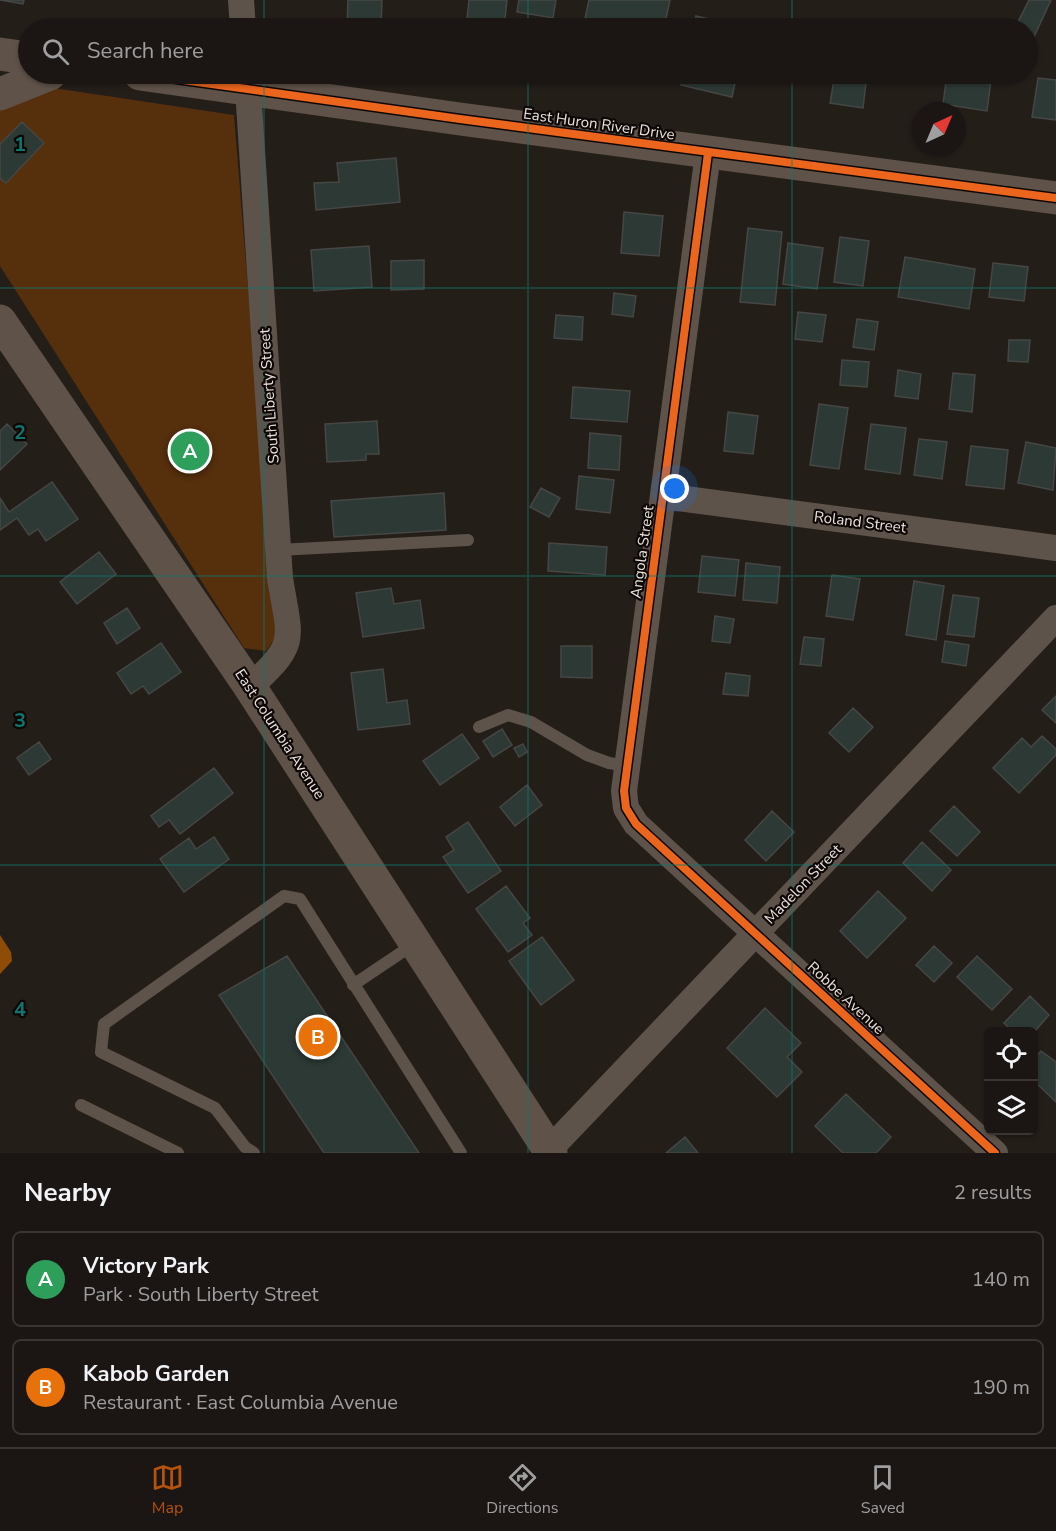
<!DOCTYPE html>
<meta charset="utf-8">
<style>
body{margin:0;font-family:"Nunito Sans",sans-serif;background:#282321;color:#f1f3f6}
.controls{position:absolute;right:18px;bottom:18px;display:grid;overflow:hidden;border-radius:9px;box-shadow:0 2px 4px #0004}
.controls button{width:54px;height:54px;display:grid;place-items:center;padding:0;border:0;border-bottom:2px solid #393533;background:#1b1613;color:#f1f3f6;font:30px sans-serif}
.compass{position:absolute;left:912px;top:102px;width:54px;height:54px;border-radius:50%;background:#1b1613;box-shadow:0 2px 4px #0004;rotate:44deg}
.you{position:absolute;left:675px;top:489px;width:21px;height:21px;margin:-15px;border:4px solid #fff;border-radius:50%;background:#1a73e8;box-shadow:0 0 0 9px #1a73e833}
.badge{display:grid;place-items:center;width:39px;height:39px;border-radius:50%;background:#b45309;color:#fff;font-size:20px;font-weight:700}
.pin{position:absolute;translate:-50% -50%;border:3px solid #fff;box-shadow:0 2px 6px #0006}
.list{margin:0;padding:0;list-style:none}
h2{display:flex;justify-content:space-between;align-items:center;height:78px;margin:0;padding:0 24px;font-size:26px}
h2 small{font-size:20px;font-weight:400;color:#a09fa0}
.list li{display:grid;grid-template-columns:39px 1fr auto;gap:18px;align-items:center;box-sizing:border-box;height:96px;margin:0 12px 12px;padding:0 12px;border:2px solid #393533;border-radius:9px}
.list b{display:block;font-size:22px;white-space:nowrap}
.list p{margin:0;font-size:20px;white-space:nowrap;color:#a09fa0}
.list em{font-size:20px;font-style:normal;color:#a09fa0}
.icon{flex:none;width:33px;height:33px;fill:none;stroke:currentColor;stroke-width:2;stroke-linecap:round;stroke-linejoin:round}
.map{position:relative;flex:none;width:1056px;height:1153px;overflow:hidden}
.search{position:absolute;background:#1b1613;box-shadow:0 2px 4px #0004;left:18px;right:18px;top:18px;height:66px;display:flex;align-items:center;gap:15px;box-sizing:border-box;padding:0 21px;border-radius:33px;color:#a09fa0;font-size:22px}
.sheet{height:294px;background:#1b1613}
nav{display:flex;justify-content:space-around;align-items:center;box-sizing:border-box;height:84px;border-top:2px solid #393533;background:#1b1613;font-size:16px;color:#a09fa0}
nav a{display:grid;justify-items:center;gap:3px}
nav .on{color:#b45309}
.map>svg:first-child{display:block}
.green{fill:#562f0c}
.water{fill:#8e4c07}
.building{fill:#2c3935;stroke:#464744;stroke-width:1.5}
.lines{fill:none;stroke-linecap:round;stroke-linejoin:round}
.lane{stroke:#5d534b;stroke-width:12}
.street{stroke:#5d534b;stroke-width:26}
.secondary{stroke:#5e5249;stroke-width:33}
.cycleway-casing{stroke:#0d0806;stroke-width:11}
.cycleway{stroke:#eb651d;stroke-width:8}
.grid{fill:none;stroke:#0f766e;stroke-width:1.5;stroke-opacity:0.55}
.labels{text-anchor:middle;stroke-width:4.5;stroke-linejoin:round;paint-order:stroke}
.street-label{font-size:15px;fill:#ebe3de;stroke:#0d0806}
.grid-label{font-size:20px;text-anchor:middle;font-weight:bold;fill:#0f766e;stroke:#0d0806;stroke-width:4.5;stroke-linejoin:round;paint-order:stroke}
</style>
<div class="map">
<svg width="1056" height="1153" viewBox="0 0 1056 1153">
<rect width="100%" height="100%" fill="#241e19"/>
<!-- green -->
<path class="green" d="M47,87L234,115L276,637L266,651L244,648L0,266V106Z"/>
<!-- water -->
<path class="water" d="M0,935L11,952L12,961L0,974Z"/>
<!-- building -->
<path class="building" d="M0,0H24L23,4Z
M348,0H382L381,28H347Z
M469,0H507L504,28H466Z
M519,0H556L553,18L517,12Z
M589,0H670L664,28L620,22L619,28H583Z
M1029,0H1051L1032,41L1028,38V28H1015Z
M696,16L726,23L724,28H694Z
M683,74H737L732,97L681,85Z
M835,74H867L863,108L830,103Z
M947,74H982V78L991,80L987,111L943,104Z
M1038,78L1056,80V120L1032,117Z
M22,122L44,143L6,183L0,178V144Z
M396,158L400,202L316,210L314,183L339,182L337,163Z
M624,212L663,216L659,256L621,253Z
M748,228L782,232L775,305L740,302Z
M840,237L869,241L863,286L834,282Z
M788,243L823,248L817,289L783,284Z
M369,246L372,287L314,291L311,250Z
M905,257L975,269L969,309L898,297Z
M424,260V289L391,290V261Z
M993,263L1028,267L1024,301L989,297Z
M614,293L636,296L633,317L612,314Z
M798,312L826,315L822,342L795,339Z
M556,315L583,317L582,340L554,338Z
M857,319L878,322L874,350L853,347Z
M1009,340H1030L1028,362L1008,361Z
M842,360L869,362L867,387L840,385Z
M898,370L921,374L918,399L895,396Z
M953,373L975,375L972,412L949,409Z
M573,387L630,391L627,422L571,418Z
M819,404L848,408L839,469L810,465Z
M728,412L758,416L753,454L724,451Z
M377,421L379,454H366V460L327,462L325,424Z
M7,424L27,444L0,470V431Z
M871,424L906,428L900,474L865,469Z
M590,433L621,436L619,470L588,468Z
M919,439L947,442L942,479L914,475Z
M1026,442L1056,448L1053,490L1018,483Z
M971,446L1008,450L1004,489L966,485Z
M579,476L614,480L610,513L576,509Z
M52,482L78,519L46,541L38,529L29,535L17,518L0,530V498L9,512Z
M541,488L560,498L549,517L530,507Z
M444,493L446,530L334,537L331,501Z
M549,543L607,547L605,575L548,571Z
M99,552L116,574L77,604L60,582Z
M702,556L739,560L735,596L698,592Z
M746,563L780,567L777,603L743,600Z
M832,575L860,579L853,620L826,616Z
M914,581L944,586L936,640L906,635Z
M391,588L394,604L420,600L424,628L363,637L356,593Z
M953,595L979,598L974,637L947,634Z
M127,608L140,628L117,644L104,623Z
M715,616L734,619L730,643L712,641Z
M804,637L824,639L821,666L800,664Z
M945,641L969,645L966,666L942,662Z
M161,643L181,672L149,694L143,686L131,694L117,673Z
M561,646H592V678L561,677Z
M383,669L387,703L407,700L410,724L358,730L351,673Z
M726,673L750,676L748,696L723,694Z
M1056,696V723L1042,710Z
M853,708L873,727L849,752L829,733Z
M502,729L512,745L493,757L483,741Z
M462,734L479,758L440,785L423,761Z
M1042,736L1056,749V755L1019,793L993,768L1022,738L1031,747Z
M39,742L51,759L29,775L17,758Z
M523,744L527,752L519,757L514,748Z
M214,768L233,793L180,834L169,820L159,827L151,816Z
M527,785L542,805L515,826L500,807Z
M954,806L980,832L957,856L930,831Z
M772,811L794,832L766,861L745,840Z
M468,822L501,871L468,893L443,857L454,850L446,837Z
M214,837L229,859L184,892L160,859L189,838L196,849Z
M922,842L951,870L932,891L903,863Z
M506,886L530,918L523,923L532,935L508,952L476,909Z
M878,891L906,918L867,958L840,931Z
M542,937L574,980L541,1005L509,961Z
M934,946L952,963L934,982L916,965Z
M287,956L419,1153H324L219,995Z
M977,956L1012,989L992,1010L957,977Z
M1030,996L1049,1015L1034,1032H1013L1004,1023Z
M765,1008L801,1043L787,1057L802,1072L777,1097L727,1048Z
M1041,1051L1056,1062V1102L1034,1081V1059Z
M846,1094L891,1137L876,1153H843L815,1126Z
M685,1137L698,1153H666Z"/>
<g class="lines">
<!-- lane -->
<path class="lane" d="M279,550L468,540
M479,727L508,715L531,722L587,755L609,763L627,766
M353,985L414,944
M81,1105L178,1153
M254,1153L245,1147L215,1108L101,1052L104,1024L284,896L300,899L461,1153"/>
<!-- street -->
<path class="street" d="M241,0L243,28
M247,74L280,578C290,641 299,642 250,687
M708,153L624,791L626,808L636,824L995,1153
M663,496L1056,548
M549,1150L1056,618"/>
<!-- secondary -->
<path class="secondary" d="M0,54L28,58
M140,74L460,119L1056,198
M0,94L50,74
M0,321L250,687L551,1153"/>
<!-- cycleway casing -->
<g class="cycleway-casing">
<path id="cycleway" d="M140,74L460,119L1056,198
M708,153L624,791L626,808L636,824L995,1153"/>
</g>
<!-- cycleway -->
<use href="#cycleway" class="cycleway"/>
</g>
<!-- grid -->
<path class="grid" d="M264,0V28M528,0V28M792,0V28M264,74V1153M528,74V1153M792,74V1153M0,288H1056M0,576H1056M0,865H1056"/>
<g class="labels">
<!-- street labels -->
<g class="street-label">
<text transform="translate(599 124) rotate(8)" y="5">East Huron River Drive</text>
<text transform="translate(269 396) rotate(-94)" y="5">South Liberty Street</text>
<text transform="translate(860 522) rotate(7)" y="5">Roland Street</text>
<text transform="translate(642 552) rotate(-82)" y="5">Angola Street</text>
<text transform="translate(280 734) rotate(57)" y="5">East Columbia Avenue</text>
<text transform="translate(803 884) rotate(-46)" y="5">Madelon Street</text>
<text transform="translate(846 998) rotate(43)" y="5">Robbe Avenue</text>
</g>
</g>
<g class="grid-label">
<text x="20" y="151">1</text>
<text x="20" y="439">2</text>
<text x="20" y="727">3</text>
<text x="20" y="1016">4</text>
</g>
</svg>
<div class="controls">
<button><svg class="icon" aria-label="locate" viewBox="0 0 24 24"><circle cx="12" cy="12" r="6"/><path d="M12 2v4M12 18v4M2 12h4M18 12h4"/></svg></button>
<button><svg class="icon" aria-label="layers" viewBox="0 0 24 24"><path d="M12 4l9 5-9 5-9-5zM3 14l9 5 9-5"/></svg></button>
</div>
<svg class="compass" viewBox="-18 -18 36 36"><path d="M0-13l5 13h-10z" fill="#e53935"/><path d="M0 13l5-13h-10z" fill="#a09fa0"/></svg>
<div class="you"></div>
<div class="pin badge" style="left:190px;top:451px;background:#2e9e5b">A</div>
<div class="pin badge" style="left:318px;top:1037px;background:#e8710a">B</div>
<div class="search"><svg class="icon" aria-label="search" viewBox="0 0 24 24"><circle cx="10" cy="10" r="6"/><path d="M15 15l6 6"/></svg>Search here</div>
</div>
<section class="sheet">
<h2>Nearby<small>2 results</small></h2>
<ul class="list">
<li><span class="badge" style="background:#2e9e5b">A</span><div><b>Victory Park</b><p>Park · South Liberty Street</p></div><em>140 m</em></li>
<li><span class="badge" style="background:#e8710a">B</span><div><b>Kabob Garden</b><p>Restaurant · East Columbia Avenue</p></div><em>190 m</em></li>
</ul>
</section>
<nav>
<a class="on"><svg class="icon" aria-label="map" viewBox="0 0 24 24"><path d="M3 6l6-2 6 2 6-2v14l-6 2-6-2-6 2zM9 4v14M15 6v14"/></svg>Map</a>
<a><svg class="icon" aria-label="directions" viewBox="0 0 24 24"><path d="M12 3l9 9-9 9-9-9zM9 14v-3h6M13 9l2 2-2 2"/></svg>Directions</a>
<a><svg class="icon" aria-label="saved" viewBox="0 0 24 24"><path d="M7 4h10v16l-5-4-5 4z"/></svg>Saved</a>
</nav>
